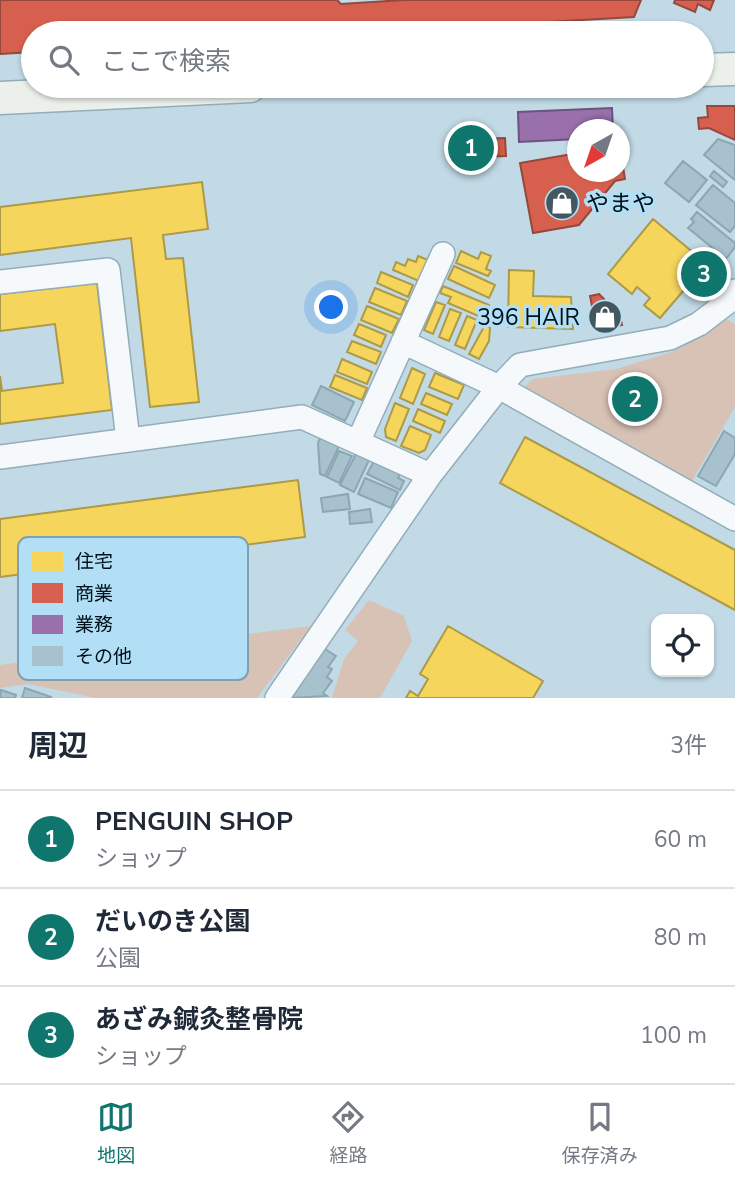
<!DOCTYPE html>
<html lang="ja">
<meta charset="utf-8">
<style>
body{margin:0;font-family:"Nunito Sans","Noto Sans JP",sans-serif;background:#f6f6f7;color:#1f2937}
.controls{position:absolute;right:21px;bottom:21px;display:grid;overflow:hidden;border-radius:14px;box-shadow:0 2px 5px #0004}
.controls button{width:63px;height:63px;display:grid;place-items:center;padding:0;border:0;border-bottom:2px solid #e0e1e3;background:#fff;color:#1f2937;font:35px sans-serif}
.compass{position:absolute;left:567px;top:119px;width:63px;height:63px;border-radius:50%;background:#fff;box-shadow:0 2px 5px #0004;rotate:220deg}
.you{position:absolute;left:332px;top:308px;width:24px;height:24px;margin:-18px;border:5px solid #fff;border-radius:50%;background:#1a73e8;box-shadow:0 0 0 10px #1a73e833}
.badge{display:grid;place-items:center;width:46px;height:46px;border-radius:50%;background:#0f766e;color:#fff;font-size:23px;font-weight:700}
.pin{position:absolute;translate:-50% -50%;border:4px solid #fff;box-shadow:0 2px 7px #0006}
.list{margin:0;padding:0;list-style:none}
h2{display:flex;justify-content:space-between;align-items:center;height:91px;margin:0;padding:0 28px;font-size:30px}
h2 small{font-size:23px;font-weight:400;color:#747a83}
.list li{display:grid;grid-template-columns:46px 1fr auto;gap:21px;align-items:center;box-sizing:border-box;height:98px;padding:0 28px;border-top:2px solid #e0e1e3}
.list b{display:block;font-size:26px;white-space:nowrap}
.list p{margin:0;font-size:23px;white-space:nowrap;color:#747a83}
.list em{font-size:23px;font-style:normal;color:#747a83}
.icon{flex:none;width:38px;height:38px;fill:none;stroke:currentColor;stroke-width:2;stroke-linecap:round;stroke-linejoin:round}
.map{position:relative;flex:none;width:735px;height:698px;overflow:hidden}
.search{position:absolute;background:#fff;box-shadow:0 2px 5px #0004;left:21px;right:21px;top:21px;height:77px;display:flex;align-items:center;gap:18px;box-sizing:border-box;padding:0 24px;border-radius:38px;color:#747a83;font-size:26px}
.sheet{height:385px;background:#fff}
nav{display:flex;justify-content:space-around;align-items:center;box-sizing:border-box;height:98px;border-top:2px solid #e0e1e3;background:#fff;font-size:19px;color:#747a83}
nav a{display:grid;justify-items:center;gap:4px}
nav .on{color:#0f766e}
.map>svg:first-child{display:block}
.green{fill:#d8c2b6}
.homes{fill:#f6d55c;stroke:#ac9a48;stroke-width:2}
.shops{fill:#d6604d;stroke:#96483e;stroke-width:2}
.offices{fill:#9970ab;stroke:#6b5380;stroke-width:2}
.building{fill:#a7c1cd;stroke:#8ca7b3;stroke-width:2}
.lines{fill:none;stroke-linecap:round;stroke-linejoin:round}
.street-casing{stroke:#92adb9;stroke-width:26}
.secondary-casing{stroke:#92adb9;stroke-width:35}
.street{stroke:#f6f9fb;stroke-width:23}
.secondary{stroke:#ecf0eb;stroke-width:32}
.labels{text-anchor:middle;stroke-width:7;stroke-linejoin:round;paint-order:stroke}
.poi-label{font-size:23px;fill:#00101a;stroke:#b2dff5;text-anchor:start}
.key{fill:#b2dff5;stroke:#7da1b3;stroke-width:2}
.key-label{font-size:19px;fill:#00101a}
</style>
<div class="map">
<svg width="735" height="698" viewBox="0 0 735 698">
<rect width="100%" height="100%" fill="#c1dae6"/>
<!-- green -->
<path class="green" d="M726,319L735,324V407L690,484L520,391L533,379L616,369L675,351Z
M369,600L404,616L412,641L380,698H332L344,659L358,641L345,630Z
M311,626L257,698H96L28,684L0,688V665Z"/>
<!-- homes -->
<path class="homes" d="M202,182L208,229L163,235L166,259L183,258L199,402L150,407L131,238L0,255V207Z
M653,219L719,274L699,298L693,292L690,295L684,290L660,318L644,305L650,298L637,287L632,294L608,274Z
M461,251L478,259L481,252L491,256L486,269L491,271L488,276L456,263Z
M418,256L428,260L419,281L393,270L396,262L405,266L408,259L416,262Z
M454,266L495,285L489,298L448,279Z
M509,270L534,271L533,296L571,297L573,329L508,327Z
M381,272L413,285L408,297L377,283Z
M97,283L112,410L0,424V376L2,391L63,383L55,324L0,331V294Z
M443,286L489,305L483,318L448,303L451,297L440,293Z
M375,288L407,301L401,315L369,302Z
M436,302L445,305L433,334L424,330Z
M367,306L399,319L392,333L361,320Z
M450,309L461,313L449,341L439,337Z
M467,316L477,320L465,349L455,345Z
M359,324L386,335L381,347L354,335Z
M485,325L490,328L489,341L479,359L469,354Z
M352,341L381,352L376,364L347,352Z
M342,359L372,372L367,384L337,372Z
M412,368L425,374L413,404L400,398Z
M435,373L464,385L458,399L429,387Z
M335,375L367,388L362,400L330,387Z
M426,393L452,404L447,415L421,404Z
M395,403L409,409L396,441L386,437L385,429Z
M418,409L445,421L440,433L413,421Z
M410,426L431,435L425,450L419,453L401,446Z
M525,437L735,550V610L500,483Z
M298,480L305,537L0,577V519Z
M448,626L543,681L533,698H406L410,691L418,696L428,679L420,674Z"/>
<!-- shops -->
<path class="shops" d="M0,0H337L341,4L403,0H641L634,17L356,33H33V52L0,54Z
M675,0H714L710,10L698,4L695,12L674,3Z
M707,106H735V140L709,128L699,129L698,118L708,117Z
M505,138L506,156L449,158L448,140Z
M620,149L625,179L615,181L579,225L533,233L520,163L578,153V172H620Z
M599,294L604,299L606,308L613,306L620,316L622,325L597,330L590,296Z"/>
<!-- offices -->
<path class="offices" d="M612,108L613,130H578V139L519,142L518,112Z"/>
<!-- building -->
<path class="building" d="M718,139L735,145V180L704,155Z
M683,161L707,180L689,202L665,183Z
M714,171L727,182L723,187L710,176Z
M713,185L735,203V226L730,232L696,205Z
M697,212L735,243V247L726,259L688,228L694,222L691,219Z
M321,386L354,402L345,421L312,405Z
M724,431L735,438V454L716,486L698,476Z
M321,435L340,444L325,476L320,474L318,443Z
M339,451L352,456L339,483L327,477Z
M356,454L369,460L354,492L340,485Z
M374,461L400,474L398,478L404,481L400,490L367,474Z
M365,478L398,492L391,508L358,494Z
M348,494L350,509L323,512L321,498Z
M370,509L372,522L350,524L349,512Z
M325,649L336,656L328,667L332,669L327,677L332,681L323,693L327,696L289,698Z
M25,688L51,697V698H22Z
M1,690L16,695L15,698H0Z"/>
<g class="lines">
<!-- street casing -->
<g class="street-casing">
<path id="street" d="M0,282L108,270L128,440
M403,342L499,387L735,519
M358,442L443,254
M0,457L302,417L430,475
M277,698L430,475L499,387L520,365L670,338L699,324L729,301L735,291"/>
</g>
<!-- secondary casing -->
<g class="secondary-casing">
<path id="secondary" d="M702,70L735,69
M0,98L250,86"/>
</g>
<!-- street -->
<use href="#street" class="street"/>
<!-- secondary -->
<use href="#secondary" class="secondary"/>
</g>
<!-- icons -->
<defs>
<g id="shop-disc" transform="scale(1.75)"><circle r="9.5" fill="#445761" stroke="#b2dff5"/><path d="M-5-2.5h2.3a2.7 3.5 0 0 1 5.4 0H5L5.5 6h-11ZM-1.5-2.5h3a1.5 2.3 0 0 0-3 0Z" fill="#fff"/></g>
</defs>
<g fill-rule="evenodd">
<use href="#shop-disc" x="562" y="203"/>
<use href="#shop-disc" x="605" y="317"/>
</g>
<g class="labels">
<!-- poi labels -->
<g class="poi-label">
<text x="586" y="211">やまや</text>
<text x="580" y="325" text-anchor="end">396 HAIR</text>
</g>
</g>
<!-- legend -->
<rect x="18" y="537" width="230" height="143" rx="10" class="key"/>
<rect x="32" y="552" width="31" height="19" fill="#f6d55c"/>
<rect x="32" y="583" width="31" height="20" fill="#d6604d"/>
<rect x="32" y="615" width="31" height="19" fill="#9970ab"/>
<rect x="32" y="646" width="31" height="20" fill="#a7c1cd"/>
<g class="key-label">
<text x="75" y="568">住宅</text>
<text x="75" y="600">商業</text>
<text x="75" y="631">業務</text>
<text x="75" y="663">その他</text>
</g>
</svg>
<div class="controls">
<button><svg class="icon" aria-label="locate" viewBox="0 0 24 24"><circle cx="12" cy="12" r="6"/><path d="M12 2v4M12 18v4M2 12h4M18 12h4"/></svg></button>
</div>
<svg class="compass" viewBox="-18 -18 36 36"><path d="M0-13l5 13h-10z" fill="#e53935"/><path d="M0 13l5-13h-10z" fill="#747a83"/></svg>
<div class="you"></div>
<div class="pin badge" style="left:471px;top:148px">1</div>
<div class="pin badge" style="left:635px;top:399px">2</div>
<div class="pin badge" style="left:704px;top:274px">3</div>
<div class="search"><svg class="icon" aria-label="search" viewBox="0 0 24 24"><circle cx="10" cy="10" r="6"/><path d="M15 15l6 6"/></svg>ここで検索</div>
</div>
<section class="sheet">
<h2>周辺<small>3件</small></h2>
<ul class="list">
<li><span class="badge">1</span><div><b>PENGUIN SHOP</b><p>ショップ</p></div><em>60 m</em></li>
<li><span class="badge">2</span><div><b>だいのき公園</b><p>公園</p></div><em>80 m</em></li>
<li><span class="badge">3</span><div><b>あざみ鍼灸整骨院</b><p>ショップ</p></div><em>100 m</em></li>
</ul>
</section>
<nav>
<a class="on"><svg class="icon" aria-label="map" viewBox="0 0 24 24"><path d="M3 6l6-2 6 2 6-2v14l-6 2-6-2-6 2zM9 4v14M15 6v14"/></svg>地図</a>
<a><svg class="icon" aria-label="directions" viewBox="0 0 24 24"><path d="M12 3l9 9-9 9-9-9zM9 14v-3h6M13 9l2 2-2 2"/></svg>経路</a>
<a><svg class="icon" aria-label="saved" viewBox="0 0 24 24"><path d="M7 4h10v16l-5-4-5 4z"/></svg>保存済み</a>
</nav>
